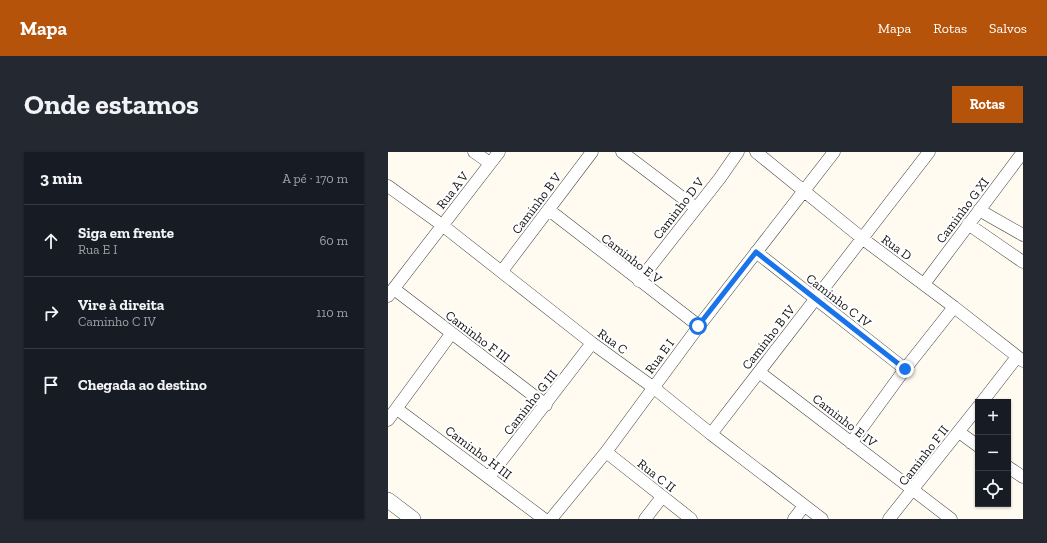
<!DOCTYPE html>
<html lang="pt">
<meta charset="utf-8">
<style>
body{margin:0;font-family:"Zilla Slab",serif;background:#242831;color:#f1f3f6}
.controls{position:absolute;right:12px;bottom:12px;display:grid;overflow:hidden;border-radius:0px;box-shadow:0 1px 3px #0004}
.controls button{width:36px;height:36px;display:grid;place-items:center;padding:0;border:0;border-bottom:1px solid #363941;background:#171b24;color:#f1f3f6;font:20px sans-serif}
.stop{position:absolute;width:12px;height:12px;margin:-9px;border:3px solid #1a73e8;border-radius:50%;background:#fff}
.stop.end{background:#1a73e8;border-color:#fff;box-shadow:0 1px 4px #0008}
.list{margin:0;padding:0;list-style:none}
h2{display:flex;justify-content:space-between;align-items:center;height:52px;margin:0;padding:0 16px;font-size:17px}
h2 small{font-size:13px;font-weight:400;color:#9ea1a6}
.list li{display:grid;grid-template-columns:26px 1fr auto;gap:12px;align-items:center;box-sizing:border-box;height:72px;padding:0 16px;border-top:1px solid #363941}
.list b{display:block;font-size:15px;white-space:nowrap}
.list p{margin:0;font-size:13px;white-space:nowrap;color:#9ea1a6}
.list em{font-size:13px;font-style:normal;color:#9ea1a6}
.icon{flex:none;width:22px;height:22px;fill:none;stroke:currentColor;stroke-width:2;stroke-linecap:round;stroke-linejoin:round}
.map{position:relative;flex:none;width:635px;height:367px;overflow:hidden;border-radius:0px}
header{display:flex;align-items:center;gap:24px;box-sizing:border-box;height:56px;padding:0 20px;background:#b45309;color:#fff}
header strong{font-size:19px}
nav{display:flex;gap:22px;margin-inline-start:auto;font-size:14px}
.intro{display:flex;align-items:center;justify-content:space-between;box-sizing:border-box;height:96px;padding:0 24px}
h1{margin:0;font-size:28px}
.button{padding:10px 18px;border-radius:0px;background:#b45309;color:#fff;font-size:14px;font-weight:700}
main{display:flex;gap:24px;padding:0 24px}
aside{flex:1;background:#171b24;border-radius:0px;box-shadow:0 1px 3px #0004}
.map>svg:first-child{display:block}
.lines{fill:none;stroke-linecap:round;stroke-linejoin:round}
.minor-casing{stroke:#424242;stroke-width:13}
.tertiary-casing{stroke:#424242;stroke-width:16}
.minor{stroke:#fff;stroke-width:12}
.tertiary{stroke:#fff;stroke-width:15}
.route{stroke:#1a73e8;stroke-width:5}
.labels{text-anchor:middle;stroke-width:4;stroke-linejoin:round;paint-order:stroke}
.street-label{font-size:13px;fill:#0f0f0f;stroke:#fff}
</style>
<header>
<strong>Mapa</strong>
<nav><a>Mapa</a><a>Rotas</a><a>Salvos</a></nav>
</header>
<div class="intro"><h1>Onde estamos</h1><a class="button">Rotas</a></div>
<main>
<aside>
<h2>3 min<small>A pé · 170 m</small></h2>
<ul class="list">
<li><svg class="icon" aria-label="ahead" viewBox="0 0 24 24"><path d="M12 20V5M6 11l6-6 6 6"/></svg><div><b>Siga em frente</b><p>Rua E I</p></div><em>60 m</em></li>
<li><svg class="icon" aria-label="right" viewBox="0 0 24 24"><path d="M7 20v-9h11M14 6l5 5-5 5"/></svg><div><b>Vire à direita</b><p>Caminho C IV</p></div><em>110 m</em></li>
<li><svg class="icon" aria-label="arrive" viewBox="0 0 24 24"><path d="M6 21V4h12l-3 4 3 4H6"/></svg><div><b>Chegada ao destino</b></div></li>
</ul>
</aside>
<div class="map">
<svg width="635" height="367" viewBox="0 0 635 367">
<rect width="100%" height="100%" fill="#fffbf0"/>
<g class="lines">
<!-- minor casing -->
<g class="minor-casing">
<path id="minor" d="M86,0L102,11
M234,0L308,56
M368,0L475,87L566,155L635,209
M0,34L54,73L204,191L266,236L323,282L434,367
M161,58L311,174
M591,58L635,83
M580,72L635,110
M368,100L517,217
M114,119L204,0
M251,129L332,26L350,0
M536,132L635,0
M6,137L158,253
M0,144L111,0
M371,220L563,367
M594,250L629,205
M9,257L156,367
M0,268L63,182
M571,280L590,294
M323,282L541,0
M463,291L517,217L566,155
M218,300L303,367
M620,315L635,325
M101,325L204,191
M163,367L218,300L311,174L446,0
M257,367L274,345
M406,367L416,354
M501,367L590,255"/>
</g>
<!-- tertiary casing -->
<g class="tertiary-casing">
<path id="tertiary" d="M0,348L25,367"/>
</g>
<!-- minor -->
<use href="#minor" class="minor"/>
<!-- tertiary -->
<use href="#tertiary" class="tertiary"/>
</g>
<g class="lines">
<!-- route -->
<path class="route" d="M310,174L368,100L517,217"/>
</g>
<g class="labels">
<!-- street labels -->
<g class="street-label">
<text transform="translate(64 38) rotate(-52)" y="5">Rua A V</text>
<text transform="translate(148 51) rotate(-53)" y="5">Caminho B V</text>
<text transform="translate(290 56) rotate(-52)" y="5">Caminho D V</text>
<text transform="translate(574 58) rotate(-53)" y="5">Caminho G XI</text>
<text transform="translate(509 95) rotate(36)" y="5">Rua D</text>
<text transform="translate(244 106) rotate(38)" y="5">Caminho E V</text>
<text transform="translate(451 148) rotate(38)" y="5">Caminho C IV</text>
<text transform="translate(90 184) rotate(37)" y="5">Caminho F III</text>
<text transform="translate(380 185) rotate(-52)" y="5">Caminho B IV</text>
<text transform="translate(225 189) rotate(36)" y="5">Rua C</text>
<text transform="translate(271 204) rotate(-54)" y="5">Rua E I</text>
<text transform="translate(142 250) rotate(-52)" y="5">Caminho G III</text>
<text transform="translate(457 268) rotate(38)" y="5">Caminho E IV</text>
<text transform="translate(91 300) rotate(37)" y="5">Caminho H III</text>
<text transform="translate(535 303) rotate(-52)" y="5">Caminho F II</text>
<text transform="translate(269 323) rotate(38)" y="5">Rua C II</text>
</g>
</g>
</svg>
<div class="controls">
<button>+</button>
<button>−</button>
<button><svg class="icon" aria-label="locate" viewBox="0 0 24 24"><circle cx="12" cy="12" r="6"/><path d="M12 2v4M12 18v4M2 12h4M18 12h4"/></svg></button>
</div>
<div class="stop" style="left:310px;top:174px"></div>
<div class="stop end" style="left:517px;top:217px"></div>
</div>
</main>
